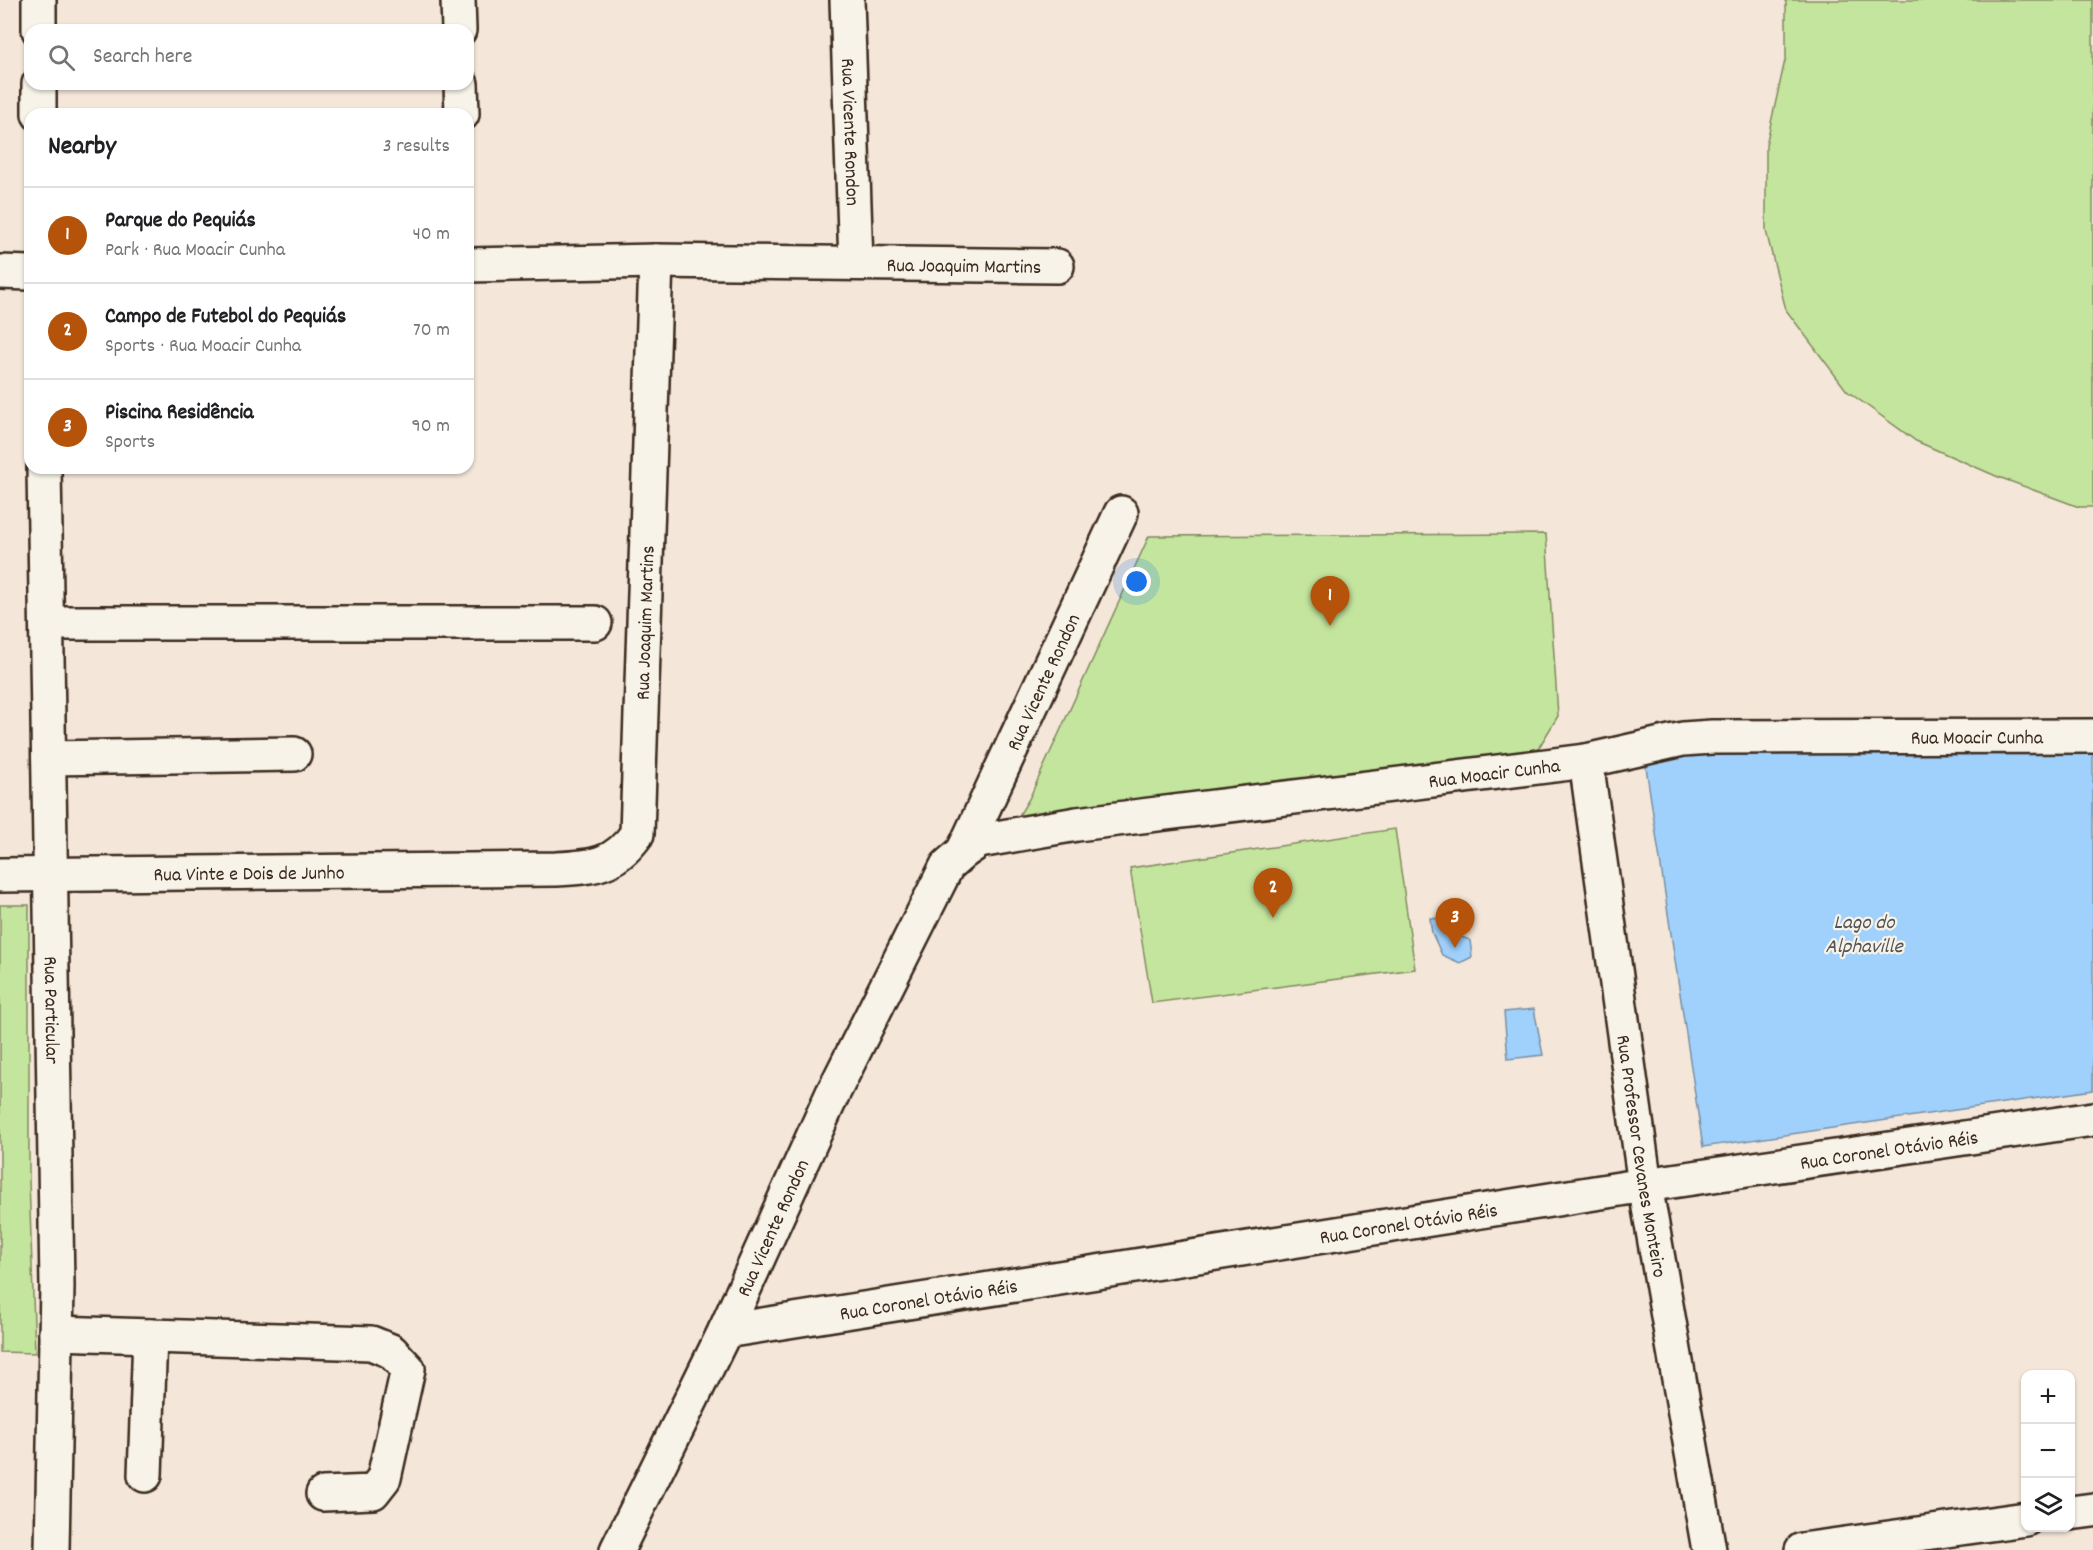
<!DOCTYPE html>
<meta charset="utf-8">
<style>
body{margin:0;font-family:Dekko,sans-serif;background:#f2f2f2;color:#202124}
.controls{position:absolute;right:18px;bottom:18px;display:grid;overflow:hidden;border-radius:12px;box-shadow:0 2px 4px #0004}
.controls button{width:54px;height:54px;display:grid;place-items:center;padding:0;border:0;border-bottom:2px solid #e0e0e0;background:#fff;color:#202124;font:30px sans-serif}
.you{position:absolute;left:1137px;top:582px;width:21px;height:21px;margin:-15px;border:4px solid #fff;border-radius:50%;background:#1a73e8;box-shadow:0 0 0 9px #1a73e833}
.badge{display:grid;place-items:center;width:39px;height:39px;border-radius:50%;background:#b45309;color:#fff;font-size:20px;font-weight:700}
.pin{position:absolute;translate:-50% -50px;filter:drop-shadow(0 2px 3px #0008)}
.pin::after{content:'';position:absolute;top:32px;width:21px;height:18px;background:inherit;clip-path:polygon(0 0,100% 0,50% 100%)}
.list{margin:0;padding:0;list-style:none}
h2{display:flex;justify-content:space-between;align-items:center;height:78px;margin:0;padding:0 24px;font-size:26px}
h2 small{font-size:20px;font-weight:400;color:#757577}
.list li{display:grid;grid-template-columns:39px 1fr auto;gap:18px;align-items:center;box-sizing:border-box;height:96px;padding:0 24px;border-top:2px solid #e0e0e0}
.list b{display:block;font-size:22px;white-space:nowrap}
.list p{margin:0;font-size:20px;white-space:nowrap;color:#757577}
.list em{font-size:20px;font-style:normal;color:#757577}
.icon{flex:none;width:33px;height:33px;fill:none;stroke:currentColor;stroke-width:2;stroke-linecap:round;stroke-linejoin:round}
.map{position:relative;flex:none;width:2093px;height:1550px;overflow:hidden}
.search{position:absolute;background:#fff;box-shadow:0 2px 4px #0004;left:24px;top:24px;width:450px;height:66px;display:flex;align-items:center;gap:15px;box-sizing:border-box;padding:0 21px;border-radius:18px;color:#757577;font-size:22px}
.panel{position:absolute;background:#fff;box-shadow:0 2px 4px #0004;left:24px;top:108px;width:450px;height:366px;border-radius:18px}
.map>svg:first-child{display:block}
.green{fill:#c4e59e;stroke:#80885e;stroke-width:1.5}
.water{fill:#a0d1fc;stroke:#788ea3;stroke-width:1.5}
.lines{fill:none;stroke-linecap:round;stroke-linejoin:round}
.street-casing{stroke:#3b2a1e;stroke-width:38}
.street{stroke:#f7f3e8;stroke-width:33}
.labels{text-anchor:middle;stroke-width:4.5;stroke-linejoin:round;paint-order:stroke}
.street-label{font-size:20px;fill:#3b2a1e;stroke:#f7f3e8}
.water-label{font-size:21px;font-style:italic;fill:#545456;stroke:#f7f3e8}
</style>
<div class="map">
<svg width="2093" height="1550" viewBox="0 0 2093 1550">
<rect width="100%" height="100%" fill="#f4e7d9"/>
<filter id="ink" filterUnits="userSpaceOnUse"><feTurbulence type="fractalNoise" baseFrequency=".0167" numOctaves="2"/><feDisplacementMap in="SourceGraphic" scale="12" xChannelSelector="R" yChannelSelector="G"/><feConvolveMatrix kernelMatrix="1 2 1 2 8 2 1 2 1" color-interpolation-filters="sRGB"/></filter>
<g filter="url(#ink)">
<!-- green -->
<path class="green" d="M1786,0H2093V507H2079L1996,476L1916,441L1847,391L1786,310L1766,231V145L1786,56Z
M1546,534L1558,716L1538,749L1015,822L1029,799L1149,536Z
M1395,829L1415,969L1152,1003L1130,868Z
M0,905H29V1180L35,1353L0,1352Z"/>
<!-- water -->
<path class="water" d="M2093,743V1090L1703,1147L1646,767L1689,745Z
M1430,918L1443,919L1444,931L1470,940L1472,957L1460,963L1442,955L1432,933Z
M1534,1009L1543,1055L1508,1059L1504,1012Z"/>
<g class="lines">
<!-- street casing -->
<g class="street-casing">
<g id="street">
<path d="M39,0V30"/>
<path d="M458,0L459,30"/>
<path id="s1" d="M847,0L856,263"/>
<path d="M39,84V114"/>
<path d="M461,84L462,114"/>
<path id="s2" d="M468,265L656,261L1057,266"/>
<path d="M0,272L30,273"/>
<path id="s3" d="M44,468L57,1286L52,1550"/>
<path d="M47,623H595"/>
<path d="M49,758L294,754"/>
<path id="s4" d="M1586,761L1645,1185L1709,1550"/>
<path id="s5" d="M963,852L1121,513"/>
<path id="s6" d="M0,875L556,869C594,867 614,866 637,834L656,261"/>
<path id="s7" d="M725,1331L1645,1185L2093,1119"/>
<path d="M56,1333L371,1343L391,1351L408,1369L384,1478L373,1492L323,1494"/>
<path d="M145,1475L150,1336"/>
<path d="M2070,1513L2093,1510"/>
<path id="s8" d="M617,1550L725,1331L832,1095L947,866L963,852L979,841L1077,824L1586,761L1683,739L1712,737L2093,736"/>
<path d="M1802,1550L2026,1519"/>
</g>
</g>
<!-- street -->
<use href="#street" class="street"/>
</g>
</g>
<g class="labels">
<!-- street labels -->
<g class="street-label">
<text dy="7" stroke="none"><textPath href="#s1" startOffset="132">Rua Vicente Rondon</textPath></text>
<text dy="7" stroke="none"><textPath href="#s2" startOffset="496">Rua Joaquim Martins</textPath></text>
<text dy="7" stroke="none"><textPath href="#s6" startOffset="860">Rua Joaquim Martins</textPath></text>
<text dy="7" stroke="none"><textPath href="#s5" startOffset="188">Rua Vicente Rondon</textPath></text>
<text dy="7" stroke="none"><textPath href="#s8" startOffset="1806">Rua Moacir Cunha</textPath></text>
<text dy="7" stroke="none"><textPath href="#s8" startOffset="1320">Rua Moacir Cunha</textPath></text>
<text dy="7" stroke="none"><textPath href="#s6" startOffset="249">Rua Vinte e Dois de Junho</textPath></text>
<text dy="7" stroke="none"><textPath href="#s3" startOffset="542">Rua Particular</textPath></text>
<text dy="7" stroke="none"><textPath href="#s7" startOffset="1178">Rua Coronel Otávio Réis</textPath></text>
<text dy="7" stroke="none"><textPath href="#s4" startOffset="399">Rua Professor Cevanes Monteiro</textPath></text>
<text dy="7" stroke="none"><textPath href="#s7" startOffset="692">Rua Coronel Otávio Réis</textPath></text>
<text dy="7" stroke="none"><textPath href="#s8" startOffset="358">Rua Vicente Rondon</textPath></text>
<text dy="7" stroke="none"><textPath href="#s7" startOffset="206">Rua Coronel Otávio Réis</textPath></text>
</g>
<!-- water labels -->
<g class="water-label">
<text x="1864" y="928">Lago do<tspan x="1864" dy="24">Alphaville</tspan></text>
</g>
</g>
</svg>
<div class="controls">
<button>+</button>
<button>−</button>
<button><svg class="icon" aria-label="layers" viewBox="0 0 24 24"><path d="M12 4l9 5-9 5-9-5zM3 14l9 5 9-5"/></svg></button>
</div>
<div class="you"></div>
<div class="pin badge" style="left:1330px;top:626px">1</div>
<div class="pin badge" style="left:1273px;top:918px">2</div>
<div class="pin badge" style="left:1455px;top:948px">3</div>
<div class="search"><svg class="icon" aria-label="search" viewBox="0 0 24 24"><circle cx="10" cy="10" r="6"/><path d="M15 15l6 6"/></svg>Search here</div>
<section class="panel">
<h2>Nearby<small>3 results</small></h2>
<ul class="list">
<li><span class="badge">1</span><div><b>Parque do Pequiás</b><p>Park · Rua Moacir Cunha</p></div><em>40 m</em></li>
<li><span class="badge">2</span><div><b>Campo de Futebol do Pequiás</b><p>Sports · Rua Moacir Cunha</p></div><em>70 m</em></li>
<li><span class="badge">3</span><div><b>Piscina Residência</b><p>Sports</p></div><em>90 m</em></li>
</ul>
</section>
</div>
